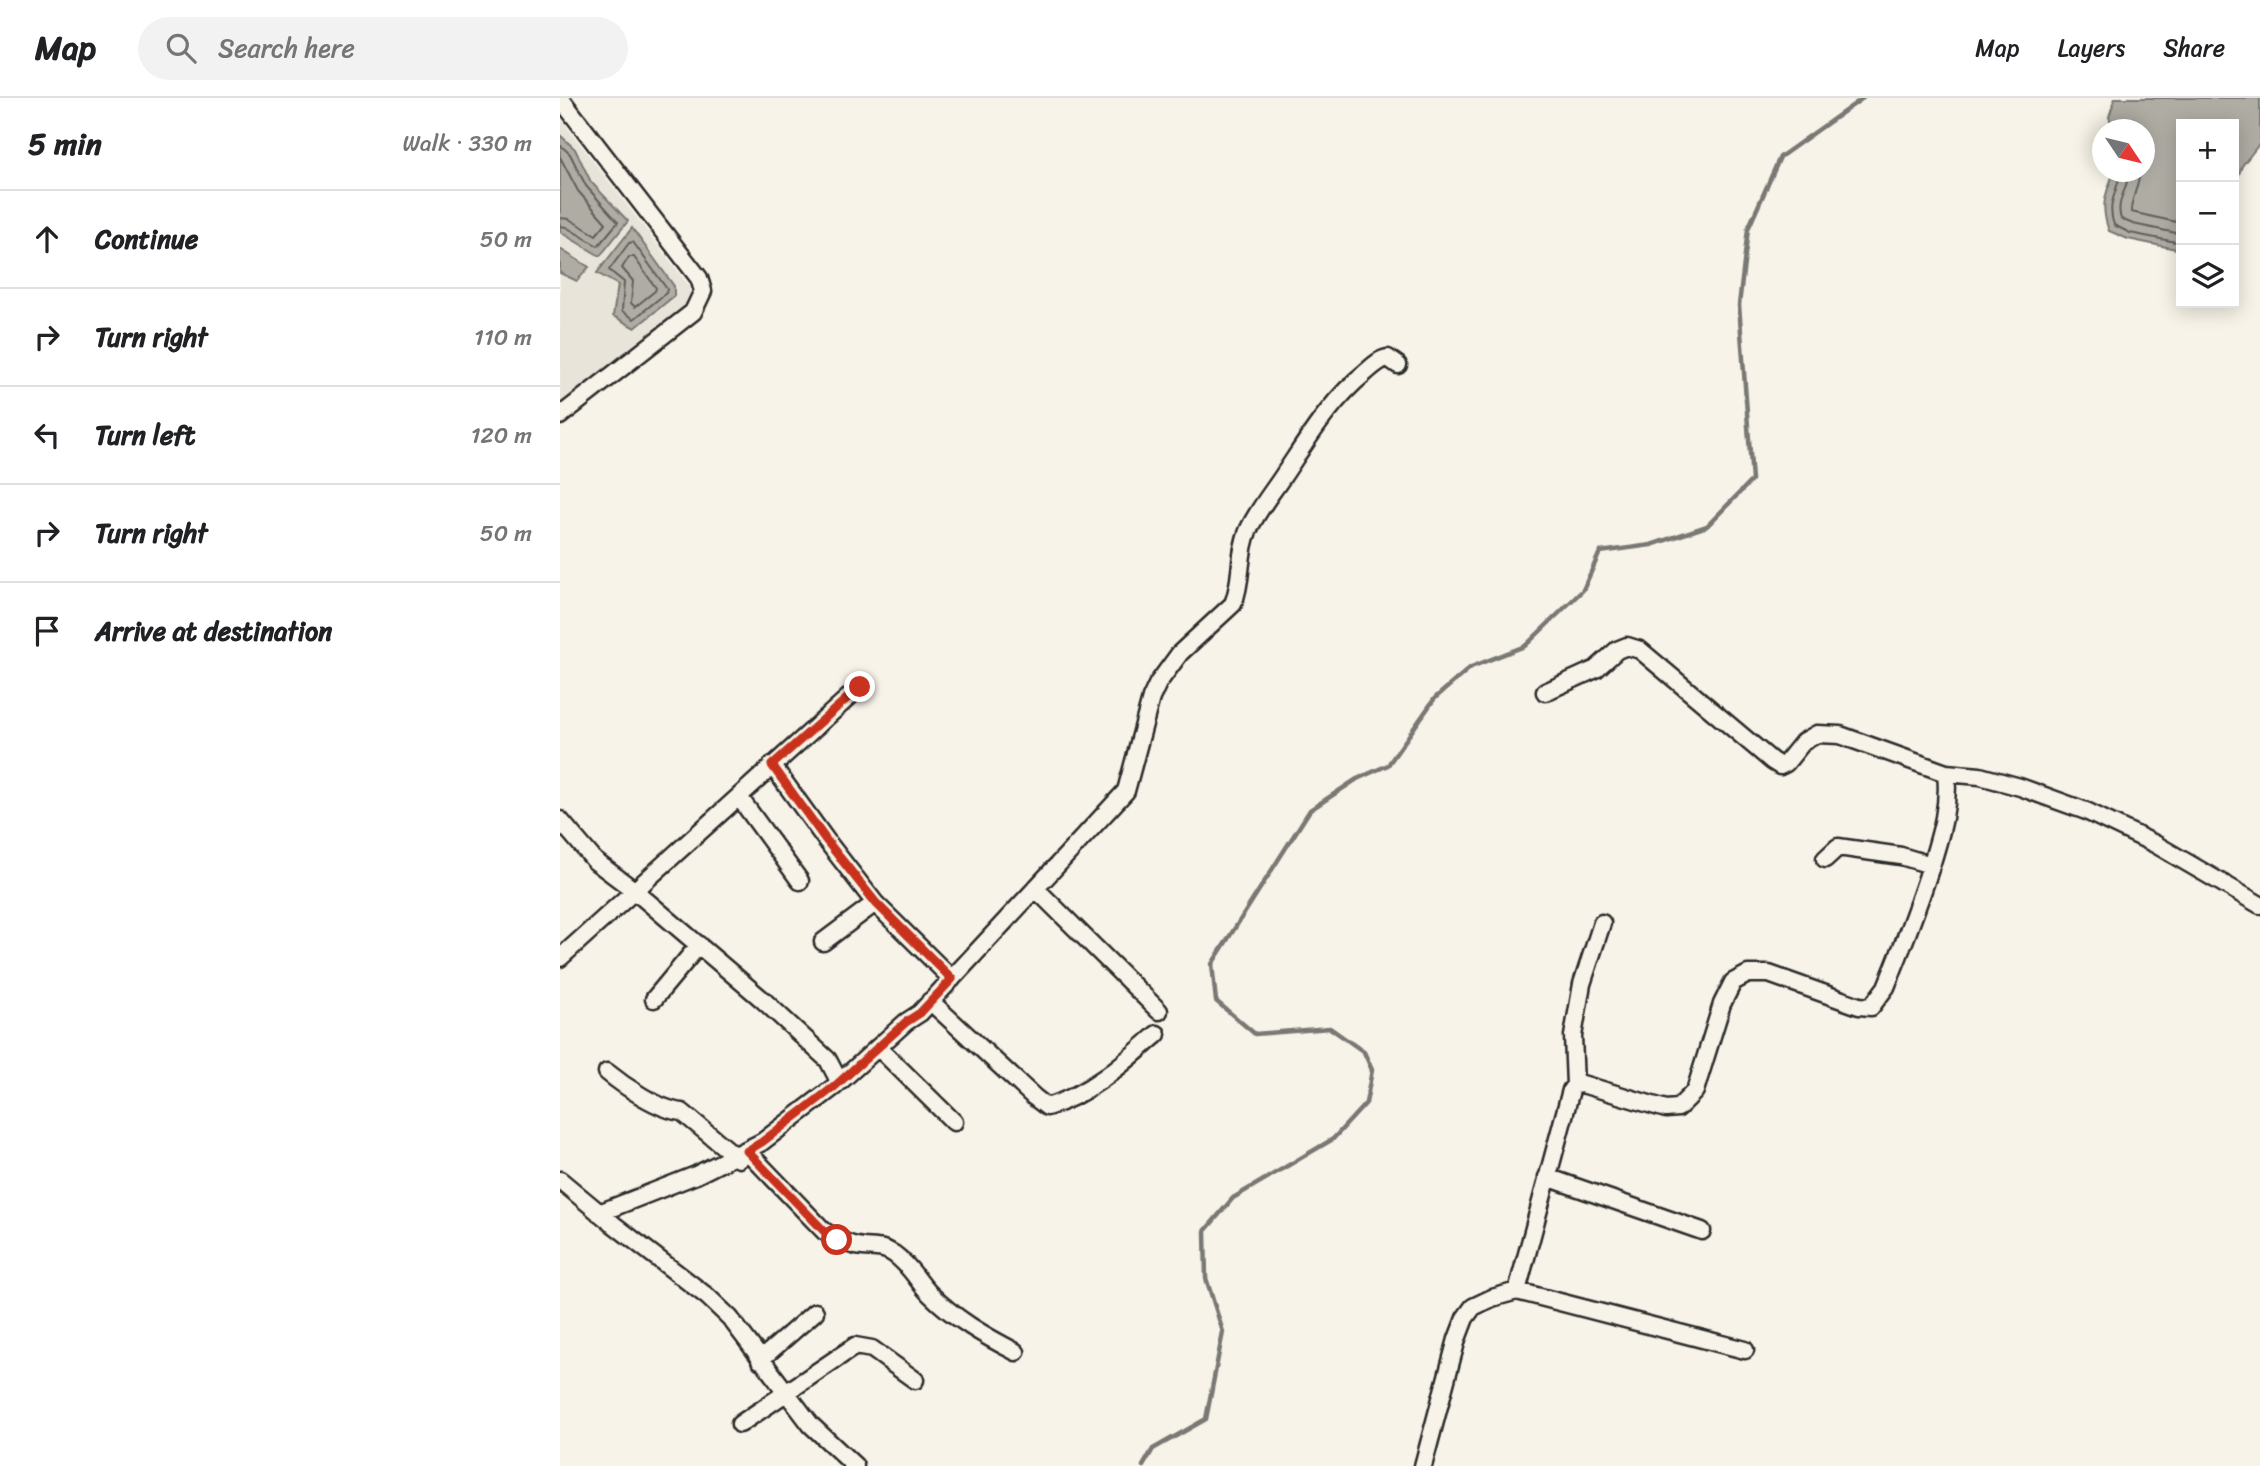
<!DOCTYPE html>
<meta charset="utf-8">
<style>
body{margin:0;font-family:Sriracha,sans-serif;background:#f2f2f2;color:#202124}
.controls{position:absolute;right:21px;top:21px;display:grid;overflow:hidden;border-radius:0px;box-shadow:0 4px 18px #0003}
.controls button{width:63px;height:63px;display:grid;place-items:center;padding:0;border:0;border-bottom:2px solid #e0e0e0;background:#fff;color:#202124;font:35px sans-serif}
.compass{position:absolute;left:1532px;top:21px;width:63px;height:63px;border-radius:50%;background:#fff;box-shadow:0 4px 18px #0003;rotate:125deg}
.stop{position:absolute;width:21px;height:21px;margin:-16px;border:5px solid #c8321e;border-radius:50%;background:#fff}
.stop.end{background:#c8321e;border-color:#fff;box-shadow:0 2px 7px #0008}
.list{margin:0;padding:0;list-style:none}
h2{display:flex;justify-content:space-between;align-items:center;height:91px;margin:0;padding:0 28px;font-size:30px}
h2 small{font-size:23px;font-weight:400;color:#757577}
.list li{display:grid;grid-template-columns:46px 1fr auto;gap:21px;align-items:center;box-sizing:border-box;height:98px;padding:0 28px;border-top:2px solid #e0e0e0}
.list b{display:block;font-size:26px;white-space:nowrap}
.list em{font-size:23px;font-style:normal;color:#757577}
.icon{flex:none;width:38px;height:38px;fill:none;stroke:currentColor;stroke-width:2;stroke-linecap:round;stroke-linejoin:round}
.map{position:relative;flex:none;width:1700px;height:1368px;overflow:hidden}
header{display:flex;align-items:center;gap:42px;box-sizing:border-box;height:98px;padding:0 35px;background:#fff;border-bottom:2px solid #e0e0e0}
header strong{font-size:33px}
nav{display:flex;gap:38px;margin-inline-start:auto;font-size:24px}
.search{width:490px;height:63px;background:#f2f2f2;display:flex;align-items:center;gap:18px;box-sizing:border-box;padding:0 24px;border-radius:38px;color:#757577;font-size:26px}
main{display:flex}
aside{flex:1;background:#fff}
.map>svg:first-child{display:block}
.built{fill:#e8e4da}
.water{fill:#afaca4;stroke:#7a7874;stroke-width:2}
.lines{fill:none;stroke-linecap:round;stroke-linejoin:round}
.shore{stroke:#605f5b;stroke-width:2}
.stream{stroke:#7a7874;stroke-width:4.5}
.minor-casing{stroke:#2b2b2b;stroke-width:21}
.minor{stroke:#f7f3e8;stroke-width:16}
.route{stroke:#c8321e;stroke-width:9}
</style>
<header>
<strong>Map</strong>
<div class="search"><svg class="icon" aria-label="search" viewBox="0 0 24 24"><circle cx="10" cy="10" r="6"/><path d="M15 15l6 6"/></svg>Search here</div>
<nav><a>Map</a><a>Layers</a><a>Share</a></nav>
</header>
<main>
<aside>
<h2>5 min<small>Walk · 330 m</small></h2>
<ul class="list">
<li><svg class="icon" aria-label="ahead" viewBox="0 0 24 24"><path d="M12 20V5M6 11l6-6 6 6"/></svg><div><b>Continue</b></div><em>50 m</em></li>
<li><svg class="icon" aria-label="right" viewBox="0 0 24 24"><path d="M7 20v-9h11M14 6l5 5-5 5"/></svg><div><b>Turn right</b></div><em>110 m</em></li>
<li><svg class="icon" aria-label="left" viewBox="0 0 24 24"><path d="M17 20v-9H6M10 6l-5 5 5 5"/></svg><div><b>Turn left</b></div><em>120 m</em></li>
<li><svg class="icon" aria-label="right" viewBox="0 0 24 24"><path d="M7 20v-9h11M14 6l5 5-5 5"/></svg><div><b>Turn right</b></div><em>50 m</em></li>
<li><svg class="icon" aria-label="arrive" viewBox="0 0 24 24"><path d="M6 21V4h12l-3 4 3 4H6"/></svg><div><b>Arrive at destination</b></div></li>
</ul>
</aside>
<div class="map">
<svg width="1700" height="1368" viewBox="0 0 1700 1368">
<rect width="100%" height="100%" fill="#f7f3e8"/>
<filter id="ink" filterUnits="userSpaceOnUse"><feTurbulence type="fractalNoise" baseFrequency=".0143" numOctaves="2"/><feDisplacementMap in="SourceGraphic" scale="14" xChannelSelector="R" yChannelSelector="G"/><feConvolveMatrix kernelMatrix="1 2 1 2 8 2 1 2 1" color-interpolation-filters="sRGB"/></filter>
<g filter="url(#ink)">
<!-- built -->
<path class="built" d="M0,20L130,189L129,201L124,212L0,309Z"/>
<!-- water -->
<path class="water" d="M1555,0H1700V45L1682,68L1674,90V26H1621V152L1568,141L1549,133C1540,108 1545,97 1554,74H1584V32L1553,31L1549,19Z
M0,37L15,51L31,84L68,123L40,158L0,134Z
M72,130L114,188V198L75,230L53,218L58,187L37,175Z
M0,151L29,169L17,183L0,175Z"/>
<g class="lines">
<!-- shore -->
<path class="shore" d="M0,47L10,56L26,88L58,124L38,148L6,129L0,128
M0,59L18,93L46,125L36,137L9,121L0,120
M1560,74C1558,94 1546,105 1554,127L1570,135L1621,145
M1569,74C1568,90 1555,104 1561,121L1573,126L1621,136
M1580,74C1579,88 1571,100 1571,114L1621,125
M73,144L107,191L106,195L74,221L62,213L64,184L49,172L69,145Z
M69,159H74L96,190L95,193L75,209L71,205L73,183L62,170Z"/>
<!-- stream -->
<path class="stream" d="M583,1368L593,1351L646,1321L663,1234L646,1180L645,1133L673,1100L773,1041L806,1005L812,972L804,954L770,930L695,936L656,903L652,866L750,712L797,681L828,667L875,600L911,569L965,548L1023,492L1040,454L1091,447L1147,428L1192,382L1179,207L1188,131L1220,59L1303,0"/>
<!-- minor casing -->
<g class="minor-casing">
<path id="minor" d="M0,318L133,214L143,193L139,180L0,0
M985,594L1036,571L1057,552L1067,548L1080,552L1212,663L1220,668L1226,665L1243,644L1257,636L1280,637L1386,675L1420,678L1460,689L1526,713L1595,746L1700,807
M212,667L266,742L315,805L392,881
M179,699L240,783
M0,722L35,763L75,793L203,902L268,962L279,983
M1265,761L1278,749L1341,758L1371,767
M476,791L599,913
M263,844L315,805
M0,860L300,589
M94,901L139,847
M370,903L474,999L487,1009C529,997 565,964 597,936
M318,949L394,1024
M47,974C64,988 99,1012 122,1014L179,1061
M1015,987L1013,938L1022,886L1042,825
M187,1053L264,1133C276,1141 289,1148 303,1149C316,1150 324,1149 334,1156C352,1169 357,1183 370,1196C395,1221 425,1238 456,1254
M987,1079L1142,1133
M0,1082L53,1126L148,1199L170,1220L251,1327L295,1368
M39,1115L136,1077L202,1044L274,989L346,924L360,915L566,693L591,600L598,585L620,555L673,506C683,482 678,456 688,433C697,413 711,396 723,378C748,341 770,303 806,274C813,268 820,261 828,260L838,267
M957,1193L1011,992L1015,987L1022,986L1106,1011L1118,1010L1135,993L1162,906L1173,884L1188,876H1209L1299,908L1311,909L1326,889C1342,850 1357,811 1370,771C1380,738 1390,709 1386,675
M200,1262L255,1214
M180,1326L295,1248L312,1251L355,1282
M863,1368L897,1241L905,1220L913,1209L932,1200L957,1193L1185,1252"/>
</g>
<!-- minor -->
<use href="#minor" class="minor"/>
</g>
</g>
<g class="lines" filter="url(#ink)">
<!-- route -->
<path class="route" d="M277,1142L264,1133L187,1053L202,1044L274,989L346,924L360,915L392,881L316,805L266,742L212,667L300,589"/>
</g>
</svg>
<div class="controls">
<button>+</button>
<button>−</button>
<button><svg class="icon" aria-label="layers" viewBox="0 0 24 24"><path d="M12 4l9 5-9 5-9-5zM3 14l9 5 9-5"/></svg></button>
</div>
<svg class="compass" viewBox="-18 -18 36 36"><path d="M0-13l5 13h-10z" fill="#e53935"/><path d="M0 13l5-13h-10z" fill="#757577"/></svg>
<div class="stop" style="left:277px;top:1142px"></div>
<div class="stop end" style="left:300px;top:589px"></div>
</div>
</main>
